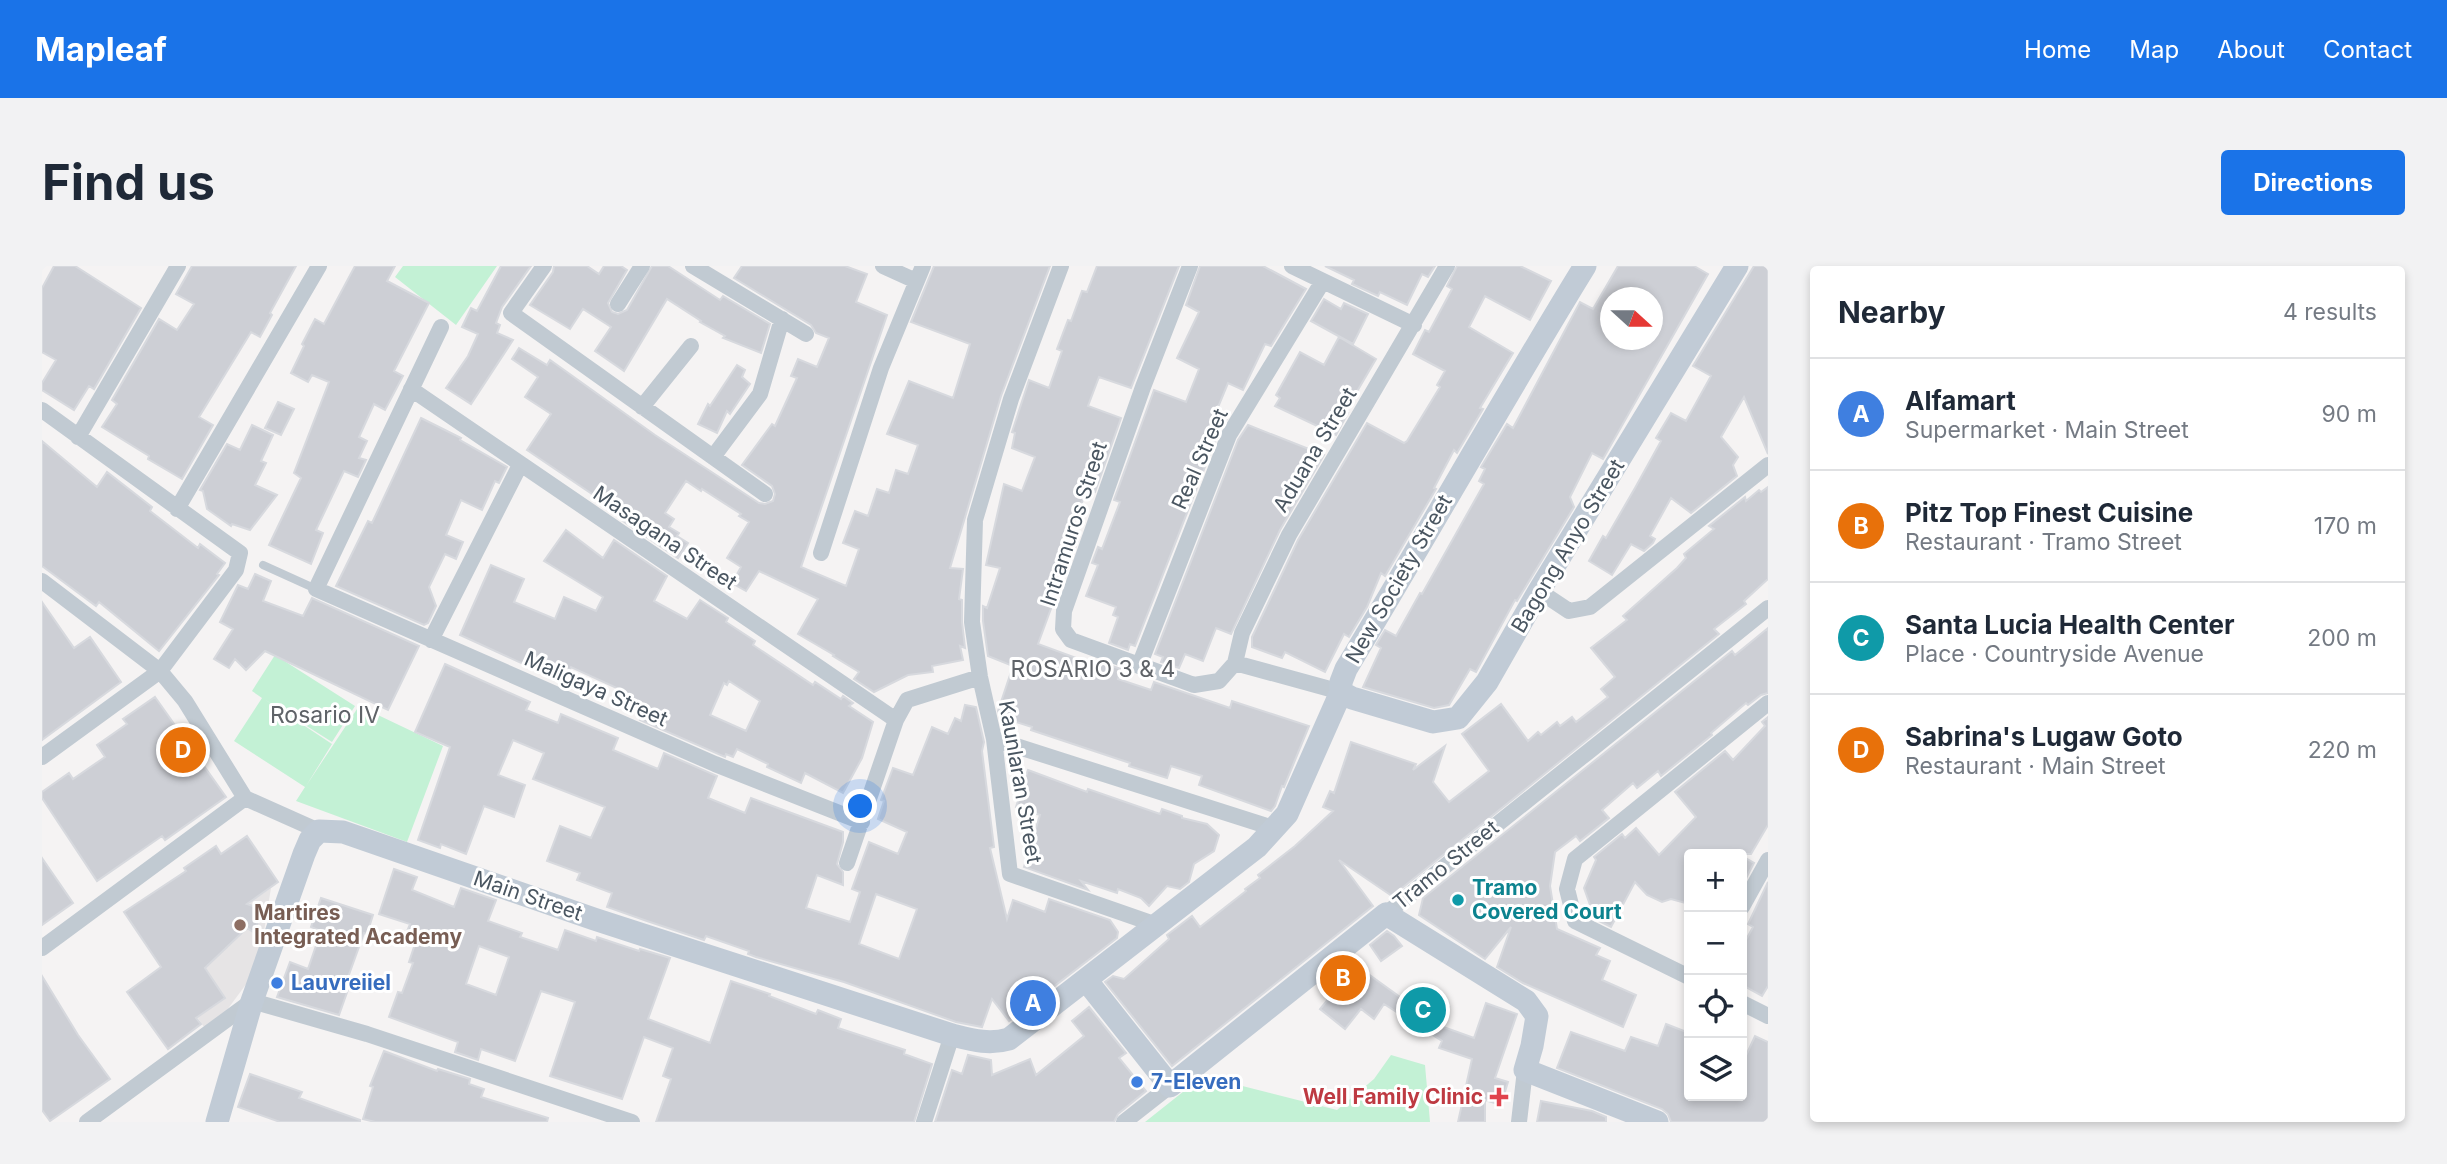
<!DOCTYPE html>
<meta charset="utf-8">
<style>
body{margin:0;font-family:Inter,sans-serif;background:#f2f2f3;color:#1f2937}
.controls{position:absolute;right:21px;bottom:21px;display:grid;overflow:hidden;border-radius:7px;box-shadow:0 4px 10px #0003}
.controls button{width:63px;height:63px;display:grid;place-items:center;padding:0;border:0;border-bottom:2px solid #e0e1e3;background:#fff;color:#1f2937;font:35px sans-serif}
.compass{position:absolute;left:1558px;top:21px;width:63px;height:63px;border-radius:50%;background:#fff;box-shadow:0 4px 10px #0003;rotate:111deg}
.you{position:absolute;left:819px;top:541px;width:24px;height:24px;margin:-18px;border:5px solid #fff;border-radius:50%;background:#1a73e8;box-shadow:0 0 0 10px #1a73e833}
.badge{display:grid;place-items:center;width:46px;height:46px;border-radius:50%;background:#1a73e8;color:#fff;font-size:23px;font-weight:700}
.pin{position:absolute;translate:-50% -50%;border:4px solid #fff;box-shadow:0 2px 7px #0006}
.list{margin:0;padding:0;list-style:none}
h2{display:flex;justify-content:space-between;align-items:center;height:91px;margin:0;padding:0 28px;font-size:30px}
h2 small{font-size:23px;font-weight:400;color:#747a83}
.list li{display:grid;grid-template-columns:46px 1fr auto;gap:21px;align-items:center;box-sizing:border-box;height:112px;padding:0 28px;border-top:2px solid #e0e1e3}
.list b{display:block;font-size:26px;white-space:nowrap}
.list p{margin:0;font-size:23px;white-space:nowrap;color:#747a83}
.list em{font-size:23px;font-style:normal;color:#747a83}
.icon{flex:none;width:38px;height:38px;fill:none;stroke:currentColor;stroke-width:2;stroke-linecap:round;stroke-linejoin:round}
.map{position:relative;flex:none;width:1726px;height:856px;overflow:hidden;border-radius:7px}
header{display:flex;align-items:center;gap:42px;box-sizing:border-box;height:98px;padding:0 35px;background:#1a73e8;color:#fff}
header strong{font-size:33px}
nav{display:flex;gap:38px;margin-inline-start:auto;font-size:24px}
.intro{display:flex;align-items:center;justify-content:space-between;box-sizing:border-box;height:168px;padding:0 42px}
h1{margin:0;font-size:49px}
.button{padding:18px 32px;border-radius:7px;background:#1a73e8;color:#fff;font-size:24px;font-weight:700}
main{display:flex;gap:42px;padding:0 42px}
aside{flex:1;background:#fff;border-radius:7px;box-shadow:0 4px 10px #0003}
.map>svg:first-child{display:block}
.education{fill:#e6e4e5}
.green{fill:#c3f1d5}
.building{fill:#cdcfd5;stroke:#d7d9de;stroke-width:2;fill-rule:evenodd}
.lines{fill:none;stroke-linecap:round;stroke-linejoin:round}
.lane{stroke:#c1cad2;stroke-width:8}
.street{stroke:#c1cad2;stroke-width:16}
.secondary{stroke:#c1cbd6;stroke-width:23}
.culture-dot{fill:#0f9aa8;stroke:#fff;stroke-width:2.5}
.education-dot{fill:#8d6e63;stroke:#fff;stroke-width:2.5}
.shop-dot{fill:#3f7fe0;stroke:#fff;stroke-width:2.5}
.health-dot{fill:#e0444e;stroke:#fff;stroke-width:2.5}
.labels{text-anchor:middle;stroke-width:6;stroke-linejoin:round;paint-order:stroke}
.street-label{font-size:21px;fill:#4a5661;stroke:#fff}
.culture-label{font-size:21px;font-weight:bold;fill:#0d838f;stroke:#fff;text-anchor:start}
.education-label{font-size:21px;font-weight:bold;fill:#785e54;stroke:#fff;text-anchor:start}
.shop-label{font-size:21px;font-weight:bold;fill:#366cbe;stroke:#fff;text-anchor:start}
.health-label{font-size:21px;font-weight:bold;fill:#be3a42;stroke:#fff;text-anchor:end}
.neighbourhood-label{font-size:23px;fill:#5f6368;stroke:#fff}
</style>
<header>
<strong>Mapleaf</strong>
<nav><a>Home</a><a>Map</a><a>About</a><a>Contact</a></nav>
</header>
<div class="intro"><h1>Find us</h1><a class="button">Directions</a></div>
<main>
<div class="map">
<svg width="1726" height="856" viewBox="0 0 1726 856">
<rect width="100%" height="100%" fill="#f5f3f3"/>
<!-- education -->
<path class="education" d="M229,622L216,702L185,744L162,761L118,697Z"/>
<!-- green -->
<path class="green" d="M361,0H455L414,59L353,11Z
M233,389L313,440L290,476L222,433L290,478L264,520L317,440L401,480L365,576L254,535L263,521L192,475L220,432L210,425Z
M1349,789L1383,799L1388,856H1103L1161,810L1295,844L1332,813Z"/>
<!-- building -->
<path class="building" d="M12,0H33L99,42L52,123L47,120L32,144L0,124V117L14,94L0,86V22Z
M150,0H254L228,47L230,49L218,71L209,66L157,151L171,159L140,213L106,193L107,190L60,161L75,138L70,134L117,53L135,64L152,38L134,28Z
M313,0H353L345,15L387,37L352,105L361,110L343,144L332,138L317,171L325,175L317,192L324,194L316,211L302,205L274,264L281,267L269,298L227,279L259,212L252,207L287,116L270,109L266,116L249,107L262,80L260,78L273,53L282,58Z
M459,0H489L460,41L454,57L458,59L455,67L471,74L429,138L404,122L426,90L436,68L420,61L429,42L435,45Z
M512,0H545L557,8L562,0H579L585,4L566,37L570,46L576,48L585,44L610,0H626L678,34L681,30L728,58L719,87L681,72L683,70L658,56L659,55L625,33L582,105L553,85L569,61L541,43L528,63L488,39L511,6Z
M700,0H803L825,8L814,36L845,49L759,301L804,320L817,283L801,277L813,245L826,250L835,223L847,227L854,204L866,208L876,179L845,168L867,115L911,132L928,78L869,56L892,0H1008L959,130L908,302L921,303L917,333L920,334V356L923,382L918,380L921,394L890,400L891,406L866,409L832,426L812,413L817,406L791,390L792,389L756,368L776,333L717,305L704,325L690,317L699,301L685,292L707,256L697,250L699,248L660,223L659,225L644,215L623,247L632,253L627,261L637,267L635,270L646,277L636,292L581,255L584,251L485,184L509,148L483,131L496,111L470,93L477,82L505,99L508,94L613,169L717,237L723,238L731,235L733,228L730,220L700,199L730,158L733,160L755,112L749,110L756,93L775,101L787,72L774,67L769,59L692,12Z
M1055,0H1137L1089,122L1057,111L1046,140L1079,152L1053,226L1045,223L1027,271L1036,274L1030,290L1026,288L1015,317L1018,318L996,378L1053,399L1055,395L1079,403L1076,413L1109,424L1112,416L1188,442L1190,435L1267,460L1242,521L1240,520L1233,540L1229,545L1157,519L1160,510L1129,500L1125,512L1087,500L1088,497L989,464L990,461L958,451L956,445L971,400L946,390L941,355V340L945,342L958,302L944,299L962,218L980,225L993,191L970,182L973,167L970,166L987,114L1007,122L1020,85L1015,83L1026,54L1029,55L1040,25L1045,26Z
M1158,0H1221L1264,23L1229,80L1223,78L1201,124L1186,117L1174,146L1186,151L1177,165L1093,380L1088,378L1086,384L1067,377L1076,351L1071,349L1074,341L1044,330L1056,299L1050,297L1056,281L1060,283L1078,236L1072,234L1112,124L1144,136L1157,103L1135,92L1157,46L1144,39Z
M1283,0H1393L1386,11L1380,8L1365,39L1338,26L1336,30L1310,18L1312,14Z
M1415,0H1478L1509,15L1488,54L1443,30L1427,61L1471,87L1438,142L1441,143L1415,187L1412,184L1392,222L1394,223L1343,310L1339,307L1325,341L1307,371L1302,368L1283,406L1243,386L1240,392L1210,381V371L1256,274L1325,157L1362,177L1365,175L1398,121L1395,119L1403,105L1371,88L1383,64L1387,66L1410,23L1405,20Z
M1576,0H1652L1666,8L1561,193L1550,187L1528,231L1532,241L1475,335L1473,334L1434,406L1428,403L1407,439L1392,442L1321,421L1339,382L1334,379L1343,364L1354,370L1378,327L1380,328L1442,218L1437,215L1443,203L1439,201L1465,158L1471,162L1538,36L1551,43ZM1569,32H1611V74H1569Z
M1712,0H1726V188L1702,131L1679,171L1696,191L1691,199L1695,210L1649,247L1629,232L1608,270L1613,273L1611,277L1602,285L1589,278L1570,309L1547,295L1561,270L1564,272L1593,222L1619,175L1614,172L1629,147L1644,155L1669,110L1651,100Z
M1282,33L1299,43L1302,37L1326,48L1311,78L1269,55Z
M1297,71L1334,93L1303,146L1306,147L1294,169L1233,140L1238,132L1234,129L1258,86L1282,99Z
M695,99L703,104L700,111L708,118L688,148L685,145L675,167L656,158L666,138L668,140Z
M236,136L252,143L239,169L223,162Z
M379,152L419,172L418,174L465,201L457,217L453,215L440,244L419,234L404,269L421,276L414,293L403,288L387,321L394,340L386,357L382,359L294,320L326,255L330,257Z
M210,159L231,169L219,195L224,197L213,219L235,229L208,264L190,258L189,260L165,243L161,225L158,224L185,178L198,184Z
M1206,159L1282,189L1238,264L1189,368L1174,362L1161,395L1143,388L1137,402L1119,396L1121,391L1113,388L1196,174Z
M0,175L55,221L65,206L110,241L108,245L156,282L158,278L183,297L175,308L177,309L117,385L57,336L54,340L0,300Z
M1726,221V313L1702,335L1704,338L1672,363L1677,368L1350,630L1297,594L1331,640L1130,800L1063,716L1071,710L1082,713L1127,673L1125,669L1150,650L1158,661L1204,625L1203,623L1218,612L1216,609L1253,580L1291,545L1281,541L1288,525L1292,527L1309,476L1374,498L1371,504L1403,480L1391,516L1407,536L1447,505L1420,468L1459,438L1486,475L1496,466L1499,469L1515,456L1518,460L1530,451L1534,456L1566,431L1559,423L1573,411L1549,382L1585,354L1581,350L1635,302L1644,292L1642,288L1672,263L1667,260L1703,231L1704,235L1717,224L1719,226Z
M524,264L561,292L572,274L625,310L612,335L645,353L658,334L686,352L684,356L713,375L711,379L771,419L773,416L799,433L801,430L811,437L807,440L831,456L820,492L801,527L763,507L759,517L725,501L726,498L695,483L691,491L684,488L683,491L598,454L602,444L573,433L577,423L529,401L528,404L495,390L490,402L418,369L449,299L482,313L472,336L513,353L522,331L554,345L561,331L502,295ZM687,415L718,435L704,465L668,449L682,417L685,419Z
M213,308L229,315L221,335L261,350L270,332L377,380L346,444L223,385L204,404L193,393L187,402L172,393L191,363L178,356L196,319L206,323Z
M0,336L32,382L48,371L79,416L0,474Z
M1726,362V427L1719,429L1706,439L1704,437L1669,467L1670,469L1619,510L1616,505L1595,522L1591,517L1560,544L1567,552L1538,575L1534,570L1513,586L1508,620L1515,663L1558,682L1554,689L1568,695L1560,714L1594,729L1581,761L1481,717L1455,701L1469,661L1443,693L1377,649L1381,632L1690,385L1693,389Z
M403,398L488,436L484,444L516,457L519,448L576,472L571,484L616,503L622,487L675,510L666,532L703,547L709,532L801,566V576L795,598L801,606V619L775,609L764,642L808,656L818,626L810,623L827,576L856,588L865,566L836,553L842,535L839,534L851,502L871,509L890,461L906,468L913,452L919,455L923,439L934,441L942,476L940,485L952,581L948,582L965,653L971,634L1003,646L1007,633L1068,654L1076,666L1075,672L967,755L950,733L940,761L914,756L802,716L714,691L706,688L707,685L664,670L662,674L605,655L565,641L570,627L535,614L538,607L505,595L518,560L549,572L563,541L491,513L502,487L471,474L456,509L483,519L472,551L442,540L424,588L399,578L398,582L376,574L408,481L373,466ZM834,628L875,643L857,693L817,678Z
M113,431L184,531L123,574L120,570L55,615L0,532V526L27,507L31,513L63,491L55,479L85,458L81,453Z
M1726,451V559L1709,588H1647V638L1629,633L1620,636L1605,629L1593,616L1569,661L1553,653L1542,622L1554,594L1552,591L1580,568L1583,572L1594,562L1617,589L1654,551L1633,526L1683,485L1691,494L1723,460L1720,456Z
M986,504L1045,526L1046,523L1118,548L1120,543L1140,550V552L1165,558L1177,569L1172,585L1152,598L1147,616L1138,623L1125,620L1107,640L1099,632L1076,623L1075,627L1039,615L1046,624L982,601L998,549L974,541Z
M205,570L236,616L205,638L222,644L211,666L205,662L163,702L183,732L154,752L159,758L126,783L85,726L119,701L82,646L144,605L142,602L174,580L179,588Z
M1700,590L1712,597L1700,620Z
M0,592L31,637L0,659Z
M352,603L375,611L370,624L412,641L419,622L454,634L446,655L480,667L478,671L516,684L523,664L554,675L555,671L597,685L598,683L628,692L606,753L668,777L689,715L728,728L727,730L774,748L776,744L799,753L796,762L863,784L862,788L890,798L872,856H614L629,813L621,810L631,782L602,771L580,833L508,810L533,736L499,725L473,795L439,783L436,794L413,786L416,776L347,751L356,726L360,727L371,697L367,696L375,672L364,668L368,658L337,648ZM437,680L467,691L454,729L424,718Z
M1726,616V720L1720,730L1700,719V681L1711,661L1706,658Z
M279,632L331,649L325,668L322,667L304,717L308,718L297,749L235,731L248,696L266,703L279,665L269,661Z
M1345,665L1352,670L1360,680L1339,695L1328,679Z
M1318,702L1365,736L1374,721L1407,741L1393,758L1432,772L1444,737L1475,748L1453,812L1466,816L1459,839L1443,834V856H1416L1430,793L1397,782L1400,775L1342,738L1332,753L1319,743L1303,763L1278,743L1291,727L1297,731Z
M0,710L36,769L68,813L8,855L0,844Z
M1047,741L1084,787L1077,792L1104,825L1076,848L1072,856H893L910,804L920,808L926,789L949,794L950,809L988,793L994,809L1042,770L1030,755Z
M1624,758L1647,767V830H1700V798L1713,770L1726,776V856H1629L1626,848L1620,843L1515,802L1529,766L1583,785L1589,771L1616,780Z
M342,785L395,805L396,803L428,813L427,818L442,823L439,831L506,852L505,856H333L321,853L331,821L328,820Z
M208,808L260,826L257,832L318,854V856H238L196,841Z
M1499,835L1550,845L1564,851V856H1495Z"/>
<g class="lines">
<!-- lane -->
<path class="lane" d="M221,299L274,323"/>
<!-- street -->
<path class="street" d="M502,0L469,47L723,228
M651,0L764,68
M841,0L874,15
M1019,0L969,133L933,254L930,356L938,411L952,473L968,608L1115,659
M1148,0L1101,121L1022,345L1021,363L1029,374L1152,419L1177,415L1193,397
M1250,0L1372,59
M576,38L600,0
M399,61L274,323L673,498L820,556
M369,123L854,454
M600,141L649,80
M0,144L198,287L194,304L118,405L0,491
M36,171L136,0
M671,191L718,128L740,53
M135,243L277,0
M779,287L839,102L881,0
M0,315L118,405L143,435L203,532L277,565
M1497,325L1527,345L1548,341L1726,199
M389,374L478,199
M1193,397L1200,367L1247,269L1405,0
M1193,397L1299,426
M1097,400L1187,169L1281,15
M952,473L1234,563
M805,597L854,454L865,434L938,411
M1700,641L1726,594
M1344,648C1470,545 1599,445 1726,342
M0,682L203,532
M1647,711L1533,655L1525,623L1533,593L1726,437
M1700,737L1726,750
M45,856L210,735L325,768L590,856
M882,856L910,769
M1082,856L1128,820
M1477,856L1483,804"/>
<!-- secondary -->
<path class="secondary" d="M1299,426L1310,432L1391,456L1416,452L1445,416L1497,325L1695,0
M1044,714L1128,820L1344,648L1484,735L1495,750L1490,780L1483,804L1615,856
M175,856L210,735L262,588L268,574L277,565L301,566L552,653L910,769C930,774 947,779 967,773L1215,581L1245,548L1299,426V416L1304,403C1385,269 1461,133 1543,0"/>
</g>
<!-- markers -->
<circle class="culture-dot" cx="1416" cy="634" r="7"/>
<circle class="education-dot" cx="198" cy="659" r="7"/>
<g class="shop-dot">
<circle cx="235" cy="717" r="7"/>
<circle cx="1095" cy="816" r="7"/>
</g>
<path class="health-dot" d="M1453.5 820.5h7v7h7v7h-7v7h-7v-7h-7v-7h7z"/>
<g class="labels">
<!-- street labels -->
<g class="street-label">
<text transform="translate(1273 184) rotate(-59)" y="7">Aduana Street</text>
<text transform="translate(1158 193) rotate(-66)" y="7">Real Street</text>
<text transform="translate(1032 258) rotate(-72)" y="7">Intramuros Street</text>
<text transform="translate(623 272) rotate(34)" y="7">Masagana Street</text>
<text transform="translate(1526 280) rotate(-59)" y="7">Bagong Anyo Street</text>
<text transform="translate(1357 313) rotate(-60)" y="7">New Society Street</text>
<text transform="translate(554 423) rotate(24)" y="7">Maligaya Street</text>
<text transform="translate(978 516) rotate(80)" y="7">Kaunlaran Street</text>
<text transform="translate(1404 599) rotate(-39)" y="7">Tramo Street</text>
<text transform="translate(486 630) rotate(19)" y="7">Main Street</text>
</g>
<!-- culture labels -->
<g class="culture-label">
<text x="1430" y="629">Tramo<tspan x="1430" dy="24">Covered Court</tspan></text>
</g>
<!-- education labels -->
<g class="education-label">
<text x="212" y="654">Martires<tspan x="212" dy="24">Integrated Academy</tspan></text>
</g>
<!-- shop labels -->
<g class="shop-label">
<text x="249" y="724">Lauvreiiel</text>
<text x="1109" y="823">7-Eleven</text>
</g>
<!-- health labels -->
<g class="health-label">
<text x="1441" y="838">Well Family Clinic</text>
</g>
<!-- neighbourhood labels -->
<g class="neighbourhood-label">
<text x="1051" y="411">ROSARIO 3 &amp; 4</text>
<text x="283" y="457">Rosario Ⅳ</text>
</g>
</g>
</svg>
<div class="controls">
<button>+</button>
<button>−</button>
<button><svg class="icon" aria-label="locate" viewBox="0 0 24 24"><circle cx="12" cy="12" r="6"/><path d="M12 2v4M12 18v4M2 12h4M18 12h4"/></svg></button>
<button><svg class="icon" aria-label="layers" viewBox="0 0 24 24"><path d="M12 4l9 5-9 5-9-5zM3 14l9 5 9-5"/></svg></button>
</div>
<svg class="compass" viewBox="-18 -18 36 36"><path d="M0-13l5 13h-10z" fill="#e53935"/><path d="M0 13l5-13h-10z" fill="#747a83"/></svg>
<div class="you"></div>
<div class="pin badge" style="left:991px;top:737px;background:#3f7fe0">A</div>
<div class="pin badge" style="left:1301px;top:712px;background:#e8710a">B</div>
<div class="pin badge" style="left:1381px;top:744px;background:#0f9aa8">C</div>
<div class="pin badge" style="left:141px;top:484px;background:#e8710a">D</div>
</div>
<aside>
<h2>Nearby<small>4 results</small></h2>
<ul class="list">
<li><span class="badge" style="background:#3f7fe0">A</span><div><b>Alfamart</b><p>Supermarket · Main Street</p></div><em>90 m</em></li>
<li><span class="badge" style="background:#e8710a">B</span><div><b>Pitz Top Finest Cuisine</b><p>Restaurant · Tramo Street</p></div><em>170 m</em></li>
<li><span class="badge" style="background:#0f9aa8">C</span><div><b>Santa Lucia Health Center</b><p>Place · Countryside Avenue</p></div><em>200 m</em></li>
<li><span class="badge" style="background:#e8710a">D</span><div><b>Sabrina's Lugaw Goto</b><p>Restaurant · Main Street</p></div><em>220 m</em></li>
</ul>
</aside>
</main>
